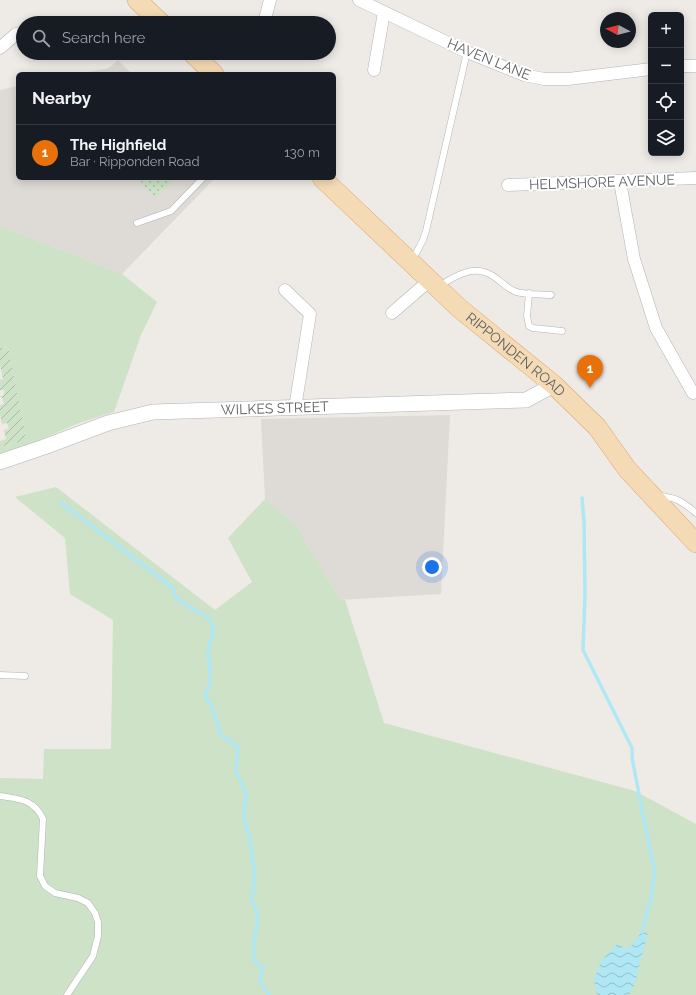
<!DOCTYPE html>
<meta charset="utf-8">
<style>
body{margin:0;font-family:Raleway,sans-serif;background:#242831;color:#f1f3f6}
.controls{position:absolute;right:12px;top:12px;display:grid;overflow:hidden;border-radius:6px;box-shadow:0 2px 10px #0003}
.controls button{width:36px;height:36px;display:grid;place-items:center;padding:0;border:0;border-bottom:1px solid #363941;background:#171b24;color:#f1f3f6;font:20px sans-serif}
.compass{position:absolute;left:600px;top:12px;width:36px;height:36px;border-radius:50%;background:#171b24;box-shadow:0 2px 10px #0003;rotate:277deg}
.you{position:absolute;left:432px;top:567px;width:14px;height:14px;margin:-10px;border:3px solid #fff;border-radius:50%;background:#1a73e8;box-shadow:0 0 0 6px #1a73e833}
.badge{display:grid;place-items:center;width:26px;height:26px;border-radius:50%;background:#d3475e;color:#fff;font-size:13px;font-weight:700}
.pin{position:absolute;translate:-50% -33px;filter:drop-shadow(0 1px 2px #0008)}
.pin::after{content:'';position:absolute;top:21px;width:14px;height:12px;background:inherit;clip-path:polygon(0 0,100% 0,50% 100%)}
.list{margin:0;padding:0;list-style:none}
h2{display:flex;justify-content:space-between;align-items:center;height:52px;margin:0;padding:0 16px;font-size:17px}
h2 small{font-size:13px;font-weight:400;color:#9ea1a6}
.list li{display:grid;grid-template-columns:26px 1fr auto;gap:12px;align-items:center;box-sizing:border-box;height:56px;padding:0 16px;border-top:1px solid #363941}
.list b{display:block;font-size:15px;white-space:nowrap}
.list p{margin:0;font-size:13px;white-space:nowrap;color:#9ea1a6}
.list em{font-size:13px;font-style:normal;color:#9ea1a6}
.icon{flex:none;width:22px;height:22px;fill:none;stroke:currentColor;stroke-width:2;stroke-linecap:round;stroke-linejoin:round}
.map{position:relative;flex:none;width:696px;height:995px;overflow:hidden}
.search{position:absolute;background:#171b24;box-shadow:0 2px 10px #0003;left:16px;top:16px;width:320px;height:44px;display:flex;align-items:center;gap:10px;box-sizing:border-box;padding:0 14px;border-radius:22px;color:#9ea1a6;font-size:15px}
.panel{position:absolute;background:#171b24;box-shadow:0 2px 10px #0003;left:16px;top:72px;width:320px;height:108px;border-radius:6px}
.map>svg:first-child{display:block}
.education{fill:#dedad5}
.grass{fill:#cde2c6}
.park{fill:url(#park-dots)}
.garden{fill:url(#garden-furrows)}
.water{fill:url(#water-waves)}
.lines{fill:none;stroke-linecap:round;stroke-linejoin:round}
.stream{stroke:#b0e7f4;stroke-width:3.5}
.service-casing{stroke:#b1b4b7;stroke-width:7}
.minor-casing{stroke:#b1b4b7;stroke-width:13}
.tertiary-casing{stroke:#b1b4b7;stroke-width:16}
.primary-casing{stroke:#e0a46e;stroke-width:20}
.service{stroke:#fff;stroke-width:6}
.minor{stroke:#fff;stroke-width:12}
.tertiary{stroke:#fff;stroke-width:15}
.primary{stroke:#f5dbb5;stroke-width:19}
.labels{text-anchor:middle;stroke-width:4;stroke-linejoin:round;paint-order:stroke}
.street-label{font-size:14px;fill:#5e6265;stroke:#fff}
</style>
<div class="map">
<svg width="696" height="995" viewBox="0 0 696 995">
<defs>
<pattern id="park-dots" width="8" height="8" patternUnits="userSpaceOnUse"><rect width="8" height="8" fill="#cde2c6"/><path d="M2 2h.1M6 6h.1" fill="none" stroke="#aabba4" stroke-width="1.8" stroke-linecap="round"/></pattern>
<pattern id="garden-furrows" width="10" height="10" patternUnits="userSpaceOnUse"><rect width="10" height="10" fill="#cde2c6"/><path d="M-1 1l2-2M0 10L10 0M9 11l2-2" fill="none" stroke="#aabba4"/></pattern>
<pattern id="water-waves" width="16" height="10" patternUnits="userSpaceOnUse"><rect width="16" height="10" fill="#b0e7f4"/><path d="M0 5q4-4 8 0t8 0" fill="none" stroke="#92bfc9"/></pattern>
</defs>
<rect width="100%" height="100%" fill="#eeeae6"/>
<!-- education -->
<path class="education" d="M118,60L132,74H78L109,68Z
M18,86V178H215L122,274L0,226V90Z
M450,415L441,594L340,600L296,525L265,499L261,419Z"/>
<!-- grass -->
<path class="grass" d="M0,226L122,274L157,302L141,335L114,412L79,423L35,442L0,454V447L24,441L26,437L8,347L0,348Z
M56,487L215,610L252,582L228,538L265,499L296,525L340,600H345L384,723L635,791L696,824V995H0V778L43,779L44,749H111L113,620L70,594L65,538L15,497Z"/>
<!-- park -->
<path class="park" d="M137,178H176L156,198Z"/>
<!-- garden -->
<path class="garden" d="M8,347L26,437L25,441L0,447V441L6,439L4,430L9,429L7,423L2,424L0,415V405L4,404L2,397H0V396H3L4,393V390H0V380L3,379L0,365V348Z"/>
<!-- water -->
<path class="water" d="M642,932L648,933L634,986L629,995H597L594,980L601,961L617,944L623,947L629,948Z"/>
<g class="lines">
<!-- stream -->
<path class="stream" d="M582,498L584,522L585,594L583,650L632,748V758L649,845L655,871L650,903L642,932
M61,503L172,587L176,598L191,608L209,618L213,627L212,638L208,650L211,680L205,697L212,706L221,735L238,747L236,771L246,793L244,817L249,836L254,868V885L252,901L257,913V924L253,950L255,962L262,967L260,981L269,995"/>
<!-- service casing -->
<g class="service-casing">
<path id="service" d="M137,223L171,211L203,178
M412,261L423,240L426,231L467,52
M439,286C454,277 472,264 491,275C499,279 505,287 514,291C522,295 542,294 551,295
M529,293L527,316L529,326L533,328L562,331
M659,496C676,497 683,502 696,513
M0,675L25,676
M0,796C19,799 34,799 43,819L40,876L45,886L55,893L78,898L88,903L95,913L98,922V936L93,956L67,995"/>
</g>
<!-- minor casing -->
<g class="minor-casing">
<path id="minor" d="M359,0L467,52L524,75L544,79H568L651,69
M264,23L270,0
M0,48L16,34
M116,53H117
M681,66H696
M374,70L384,12
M620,182L634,259L656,328L693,393
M508,185L696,178
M285,290L310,314L295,408
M392,313L430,280"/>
</g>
<!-- tertiary casing -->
<g class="tertiary-casing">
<g id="tertiary">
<path id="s1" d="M0,462L44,447L108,423L153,412L526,400L554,385"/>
</g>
</g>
<!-- primary casing -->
<g class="primary-casing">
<g id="primary">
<path d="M137,0L161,23"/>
<path d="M192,53L214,74"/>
<path id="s2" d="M322,178L459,308L554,385L597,427L627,469L696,543"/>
</g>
</g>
<!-- service -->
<use href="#service" class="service"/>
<!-- minor -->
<use href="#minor" class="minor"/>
<!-- tertiary -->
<use href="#tertiary" class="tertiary"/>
<!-- primary -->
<use href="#primary" class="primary"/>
</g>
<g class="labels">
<!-- street labels -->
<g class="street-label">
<text transform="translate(489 59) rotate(22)" y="5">HAVEN LANE</text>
<text transform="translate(602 182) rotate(-2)" y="5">HELMSHORE AVENUE</text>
<text dy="5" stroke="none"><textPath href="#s2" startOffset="262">RIPPONDEN ROAD</textPath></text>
<text dy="5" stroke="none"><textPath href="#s1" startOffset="283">WILKES STREET</textPath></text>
</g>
</g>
</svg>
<div class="controls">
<button>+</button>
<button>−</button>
<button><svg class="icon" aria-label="locate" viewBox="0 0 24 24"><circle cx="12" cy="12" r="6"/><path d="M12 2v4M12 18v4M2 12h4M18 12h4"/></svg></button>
<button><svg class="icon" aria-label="layers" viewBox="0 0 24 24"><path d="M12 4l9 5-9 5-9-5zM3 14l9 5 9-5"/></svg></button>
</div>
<svg class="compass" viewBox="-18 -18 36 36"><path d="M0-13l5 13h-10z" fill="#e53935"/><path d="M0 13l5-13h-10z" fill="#9ea1a6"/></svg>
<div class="you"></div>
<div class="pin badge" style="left:590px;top:388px;background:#e8710a">1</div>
<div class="search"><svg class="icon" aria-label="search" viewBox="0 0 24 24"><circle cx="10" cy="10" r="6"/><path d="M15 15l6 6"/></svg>Search here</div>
<section class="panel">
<h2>Nearby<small></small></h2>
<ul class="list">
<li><span class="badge" style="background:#e8710a">1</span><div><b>The Highfield</b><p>Bar · Ripponden Road</p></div><em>130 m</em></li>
</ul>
</section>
</div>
